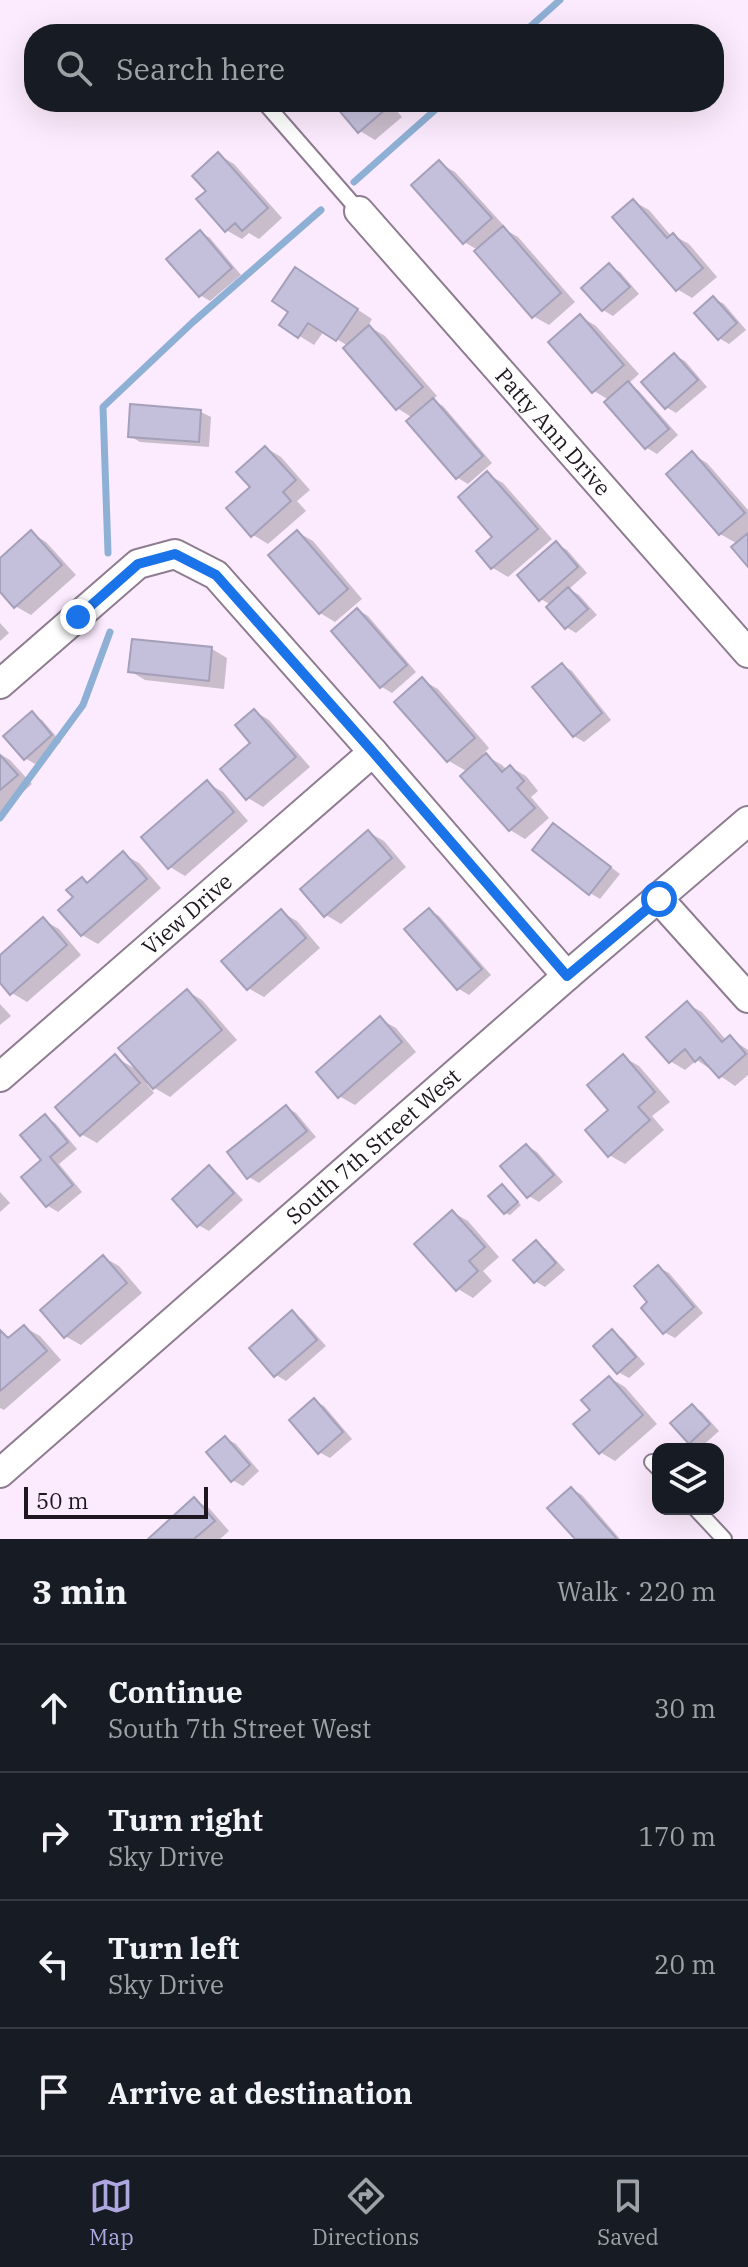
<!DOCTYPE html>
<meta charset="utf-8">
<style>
body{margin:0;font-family:"IBM Plex Serif",serif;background:#20242c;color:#f1f3f6}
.controls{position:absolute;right:24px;bottom:24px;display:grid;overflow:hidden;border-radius:16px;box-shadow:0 8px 32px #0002}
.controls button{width:72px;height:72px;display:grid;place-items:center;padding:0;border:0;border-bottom:2px solid #363941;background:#171b24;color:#f1f3f6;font:40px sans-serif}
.scale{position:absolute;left:24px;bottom:20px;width:184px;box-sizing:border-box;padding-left:8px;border:4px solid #1e171f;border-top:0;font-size:22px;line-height:28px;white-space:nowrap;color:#1e171f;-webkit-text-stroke:6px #fcebfe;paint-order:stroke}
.stop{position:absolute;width:24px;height:24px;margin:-18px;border:6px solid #1a73e8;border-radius:50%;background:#fff}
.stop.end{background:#1a73e8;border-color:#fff;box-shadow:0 2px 8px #0008}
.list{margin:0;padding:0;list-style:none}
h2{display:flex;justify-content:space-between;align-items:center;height:104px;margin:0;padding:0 32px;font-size:34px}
h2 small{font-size:26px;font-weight:400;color:#9ea1a6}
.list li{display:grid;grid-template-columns:52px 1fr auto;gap:24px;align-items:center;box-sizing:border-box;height:128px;padding:0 32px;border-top:2px solid #363941}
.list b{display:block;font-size:30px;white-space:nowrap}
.list p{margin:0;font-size:26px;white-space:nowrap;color:#9ea1a6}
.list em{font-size:26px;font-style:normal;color:#9ea1a6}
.icon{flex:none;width:44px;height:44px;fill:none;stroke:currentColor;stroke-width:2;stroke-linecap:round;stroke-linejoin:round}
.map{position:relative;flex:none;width:748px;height:1539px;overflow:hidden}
.search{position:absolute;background:#171b24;box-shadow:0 8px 32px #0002;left:24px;right:24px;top:24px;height:88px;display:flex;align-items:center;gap:20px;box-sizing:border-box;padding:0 28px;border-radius:32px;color:#9ea1a6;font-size:30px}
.sheet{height:616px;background:#171b24}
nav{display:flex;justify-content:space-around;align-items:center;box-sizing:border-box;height:112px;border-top:2px solid #363941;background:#171b24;font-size:22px;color:#9ea1a6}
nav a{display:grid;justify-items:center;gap:4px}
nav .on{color:#aea6de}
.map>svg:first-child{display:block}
.shadow{fill:#0003}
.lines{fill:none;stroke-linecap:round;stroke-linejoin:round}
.stream{stroke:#8fb0d5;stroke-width:7}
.building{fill:#c4bfda;stroke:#a5a0ba;stroke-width:2}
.service-casing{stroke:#8e7c90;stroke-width:18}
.minor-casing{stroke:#8e7c90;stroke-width:32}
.service{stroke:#fff;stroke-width:14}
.minor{stroke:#fff;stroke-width:28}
.route{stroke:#1a73e8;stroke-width:10}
.labels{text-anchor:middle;stroke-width:7;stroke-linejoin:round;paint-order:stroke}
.street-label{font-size:22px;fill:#1e171f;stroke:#fcebfe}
</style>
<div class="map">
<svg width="748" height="1539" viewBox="0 0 748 1539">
<rect width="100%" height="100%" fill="#fcebfe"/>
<!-- shadow -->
<path class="shadow" d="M334,102H389L402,117L375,140L360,131Z
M219,155L234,164L282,218L259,239L249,233L242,239L226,230L208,191Z
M439,163L455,172L506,228L504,229L518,237L575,302L549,325L533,316L478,250L464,242Z
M633,201L649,210L672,237L673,235L689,244L717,277L692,298L677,289Z
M200,232L210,238L241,275L210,301L200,295Z
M609,266L620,272L639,294L613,316L603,310Z
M311,279L372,319L368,326L385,336L437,396L432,400L443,406L492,463L468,484L458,478L409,422L413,418L397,408L348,346L324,331L314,345L282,325Z
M713,298L724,304L746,330L729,344L719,338Z
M581,317L596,326L639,374L628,384L638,390L678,435L657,454L647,448L609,400L594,391Z
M674,355L685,361L707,387L676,413L666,407Z
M201,412L211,417L209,447L140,442L130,436Z
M266,448L281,457L310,490L297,501L306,511L268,544L253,535L252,487Z
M692,454L707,463L748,510V564L738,544L720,534Z
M487,474L503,483L552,539L508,577L493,568L479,552L495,537Z
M297,532L313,541L362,599L335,622L320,613Z
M31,533L46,542L76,575L31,615L15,606L0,589V560Z
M556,544L567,550L587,573L569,589L579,595L597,615L576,633L566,627L551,605L541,599Z
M358,610L368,616L416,672L392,693L382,687L333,631Z
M0,623L9,633L0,641Z
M212,649L227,658L224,689L145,680L130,671Z
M562,665L572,671L611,720L584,742L574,736Z
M422,680L438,689L489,748L483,754L502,765L507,770L510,767L526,776L538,791L531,797L549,818L525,839L510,830L468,772L449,761L397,702Z
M254,711L269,720L310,767L263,807L248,798Z
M32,714L42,720L61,742L35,764L25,758Z
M0,754L10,760L32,784L0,812Z
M207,783L223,792L248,821L185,876L170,867Z
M564,831L620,874L600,899L590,893Z
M368,832L384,841L406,867L341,924L326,915Z
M123,854L139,863L161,888L98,944L82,935L60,910L75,897L82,879L89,883Z
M429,910L439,916L491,975L469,995L459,989Z
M281,912L297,921L320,948L264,997L248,988Z
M43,920L59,929L81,955L27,1002L12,993L0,980V957Z
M187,991L202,1000L237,1040L170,1097L146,1083L154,1093L97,1143L81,1134L115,1057L139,1071Z
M0,1004L11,1016L0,1025Z
M687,1004L702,1012L727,1041L730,1038L748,1050V1075L735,1086L697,1060L685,1070L670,1061Z
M380,1019L396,1028L416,1052L355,1105L339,1096Z
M623,1057L639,1066L670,1102L652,1116L664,1130L625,1164L609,1155L611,1110Z
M286,1107L296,1113L316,1137L259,1183L249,1177Z
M45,1117L55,1123L77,1149L59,1164L82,1192L58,1212L48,1206L24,1177L44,1161Z
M527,1146L537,1152L563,1182L539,1202L529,1196Z
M209,1168L219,1174L243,1200L209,1231L198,1225Z
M502,1186L521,1205L510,1215L505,1213Z
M0,1192L10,1203L0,1212Z
M452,1212L468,1221L499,1257L483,1271L492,1281L473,1298L458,1289Z
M536,1243L546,1249L565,1270L545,1287L535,1281Z
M103,1257L119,1266L142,1293L81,1345L65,1336Z
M658,1267L669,1273L703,1313L675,1338L664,1332Z
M292,1313L302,1319L326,1346L286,1381L276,1375Z
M24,1327L40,1336L61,1360L4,1410L0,1408V1333L12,1338Z
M612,1332L622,1338L645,1364L629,1378L618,1372Z
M610,1378L625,1387L657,1424L615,1461L600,1452L592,1410Z
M314,1401L324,1406L352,1439L330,1458L319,1452Z
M692,1406L702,1412L719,1431L700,1448L690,1442Z
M225,1438L236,1444L259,1471L243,1486L232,1480Z
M572,1489L582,1495L620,1539H577Z
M194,1500L209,1508L229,1531L220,1539H151Z"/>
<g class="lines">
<!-- stream -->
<path class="stream" d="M522,34L560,0
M354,182L444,102
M108,553L103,407L193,322L321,210
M0,818L83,705L110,632"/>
</g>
<!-- building -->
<path class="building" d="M332,102H384L388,107L358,133Z
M218,152L268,208L242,231L235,223L225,232L196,199L206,191L192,176Z
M439,160L492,218L463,244L411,185Z
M633,199L667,238L673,233L703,268L676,291L612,217Z
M503,226L561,293L532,318L474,251Z
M200,230L232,268L199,297L166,259Z
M609,263L630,287L602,311L581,288Z
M295,267L358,309L336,341L308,323L298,338L279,325L288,312L272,301Z
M713,296L737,323L718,340L694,313Z
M580,314L624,365L592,393L548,342Z
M369,325L423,387L396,410L343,348Z
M674,353L698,380L665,409L641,382Z
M628,381L669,429L645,449L604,402Z
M433,398L483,456L456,479L406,421Z
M130,404L201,410L199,442L128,437Z
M265,446L296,480L283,492L291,501L251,537L226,508L250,487L236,472Z
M692,451L745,513L719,535L666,474Z
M487,471L538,529L491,569L476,551L492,537L458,497Z
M31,530L62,565L14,608L0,592V558Z
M297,530L348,589L319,614L268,555Z
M748,533V567L731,547Z
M556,541L578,567L539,601L517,575Z
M568,587L588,609L565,629L546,607Z
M357,608L407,665L380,688L331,631Z
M132,639L212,647L209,681L128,672Z
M562,663L602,713L573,737L532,687Z
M422,677L475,738L447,762L394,702Z
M254,709L296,757L246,800L220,769L250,743L235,725Z
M32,711L52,735L24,760L3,736Z
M486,753L502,772L510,765L524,781L517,788L535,808L509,831L460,776Z
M0,755L18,775L0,790Z
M207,780L234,812L168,869L141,837Z
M553,823L611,867L589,895L532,850Z
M368,830L392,858L324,917L300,889Z
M123,851L147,879L81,936L58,910L73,897L66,890L82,877L87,883Z
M429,908L482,969L457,990L404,929Z
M281,909L306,938L247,990L221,961Z
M43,917L67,945L10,995L0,983V955Z
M187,989L222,1030L153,1089L118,1048Z
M687,1001L722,1042L730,1035L746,1054L719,1078L700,1057L695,1062L685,1049L669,1063L646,1037Z
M380,1016L402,1042L338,1098L316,1072Z
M115,1054L140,1083L80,1136L55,1107Z
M623,1054L655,1092L638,1107L650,1120L608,1157L585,1130L608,1110L587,1085Z
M286,1105L307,1131L247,1179L227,1152Z
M45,1114L68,1142L50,1157L73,1185L46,1207L21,1177L41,1160L20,1135Z
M526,1144L554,1175L527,1198L500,1166Z
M209,1165L234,1193L197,1227L172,1199Z
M502,1184L518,1202L504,1214L488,1196Z
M452,1210L485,1247L469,1261L478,1271L456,1291L414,1244Z
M536,1240L556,1263L534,1283L513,1260Z
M103,1255L127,1283L64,1338L40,1310Z
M658,1265L694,1307L663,1334L641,1308L647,1302L634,1286Z
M292,1310L317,1340L274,1377L249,1348Z
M24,1325L47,1351L0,1391V1330L8,1338Z
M612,1329L636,1357L617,1374L593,1346Z
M609,1376L643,1415L599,1454L573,1424L590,1410L581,1400Z
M314,1398L343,1432L318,1454L289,1420Z
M692,1404L710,1424L689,1444L670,1423Z
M225,1436L250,1465L231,1482L206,1452Z
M571,1487L617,1539H575L547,1508Z
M194,1497L215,1521L194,1539H148Z"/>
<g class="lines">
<!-- service casing -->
<g class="service-casing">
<path id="service" d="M264,102L359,211
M652,1462L658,1468
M696,1509L724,1539"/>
</g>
<!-- minor casing -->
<g class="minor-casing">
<g id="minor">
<path id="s1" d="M359,211L748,653"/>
<path d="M0,684L138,564L175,554L216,575L373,752L567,976"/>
<path d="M659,899L748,998"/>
<path id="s2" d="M0,1077L373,752"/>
<path id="s3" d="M0,1473L567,976L748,821"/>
</g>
</g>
<!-- service -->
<use href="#service" class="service"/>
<!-- minor -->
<use href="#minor" class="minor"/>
</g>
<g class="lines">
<!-- route -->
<path class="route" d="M78,617L138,564L175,554L216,575L373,752L567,976L659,899"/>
</g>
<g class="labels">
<!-- street labels -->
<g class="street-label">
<text dy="8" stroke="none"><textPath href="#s1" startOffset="294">Patty Ann Drive</textPath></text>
<text dy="8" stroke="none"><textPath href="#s2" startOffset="248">View Drive</textPath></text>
<text dy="8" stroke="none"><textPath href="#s3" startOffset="496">South 7th Street West</textPath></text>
</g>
</g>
</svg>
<div class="controls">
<button><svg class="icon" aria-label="layers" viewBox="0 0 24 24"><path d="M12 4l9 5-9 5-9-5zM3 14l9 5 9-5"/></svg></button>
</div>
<div class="scale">50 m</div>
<div class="stop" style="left:659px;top:899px"></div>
<div class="stop end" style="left:78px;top:617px"></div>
<div class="search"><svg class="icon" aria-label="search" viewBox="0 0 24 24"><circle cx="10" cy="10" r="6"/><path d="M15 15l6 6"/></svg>Search here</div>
</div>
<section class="sheet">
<h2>3 min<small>Walk · 220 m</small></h2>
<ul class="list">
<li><svg class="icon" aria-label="ahead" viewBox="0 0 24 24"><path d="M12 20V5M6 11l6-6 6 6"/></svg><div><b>Continue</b><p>South 7th Street West</p></div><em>30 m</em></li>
<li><svg class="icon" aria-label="right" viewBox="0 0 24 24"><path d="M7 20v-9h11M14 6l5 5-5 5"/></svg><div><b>Turn right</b><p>Sky Drive</p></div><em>170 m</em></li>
<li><svg class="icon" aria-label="left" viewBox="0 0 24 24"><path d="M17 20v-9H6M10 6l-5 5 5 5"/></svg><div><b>Turn left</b><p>Sky Drive</p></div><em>20 m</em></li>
<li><svg class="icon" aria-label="arrive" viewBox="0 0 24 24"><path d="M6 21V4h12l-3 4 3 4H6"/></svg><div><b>Arrive at destination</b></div></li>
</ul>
</section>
<nav>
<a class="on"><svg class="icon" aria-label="map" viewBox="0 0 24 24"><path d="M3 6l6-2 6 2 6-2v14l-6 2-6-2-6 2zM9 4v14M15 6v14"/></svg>Map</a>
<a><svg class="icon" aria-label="directions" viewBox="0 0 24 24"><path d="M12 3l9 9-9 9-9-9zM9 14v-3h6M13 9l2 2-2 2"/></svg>Directions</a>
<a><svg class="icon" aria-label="saved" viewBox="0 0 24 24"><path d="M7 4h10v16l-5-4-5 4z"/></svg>Saved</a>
</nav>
